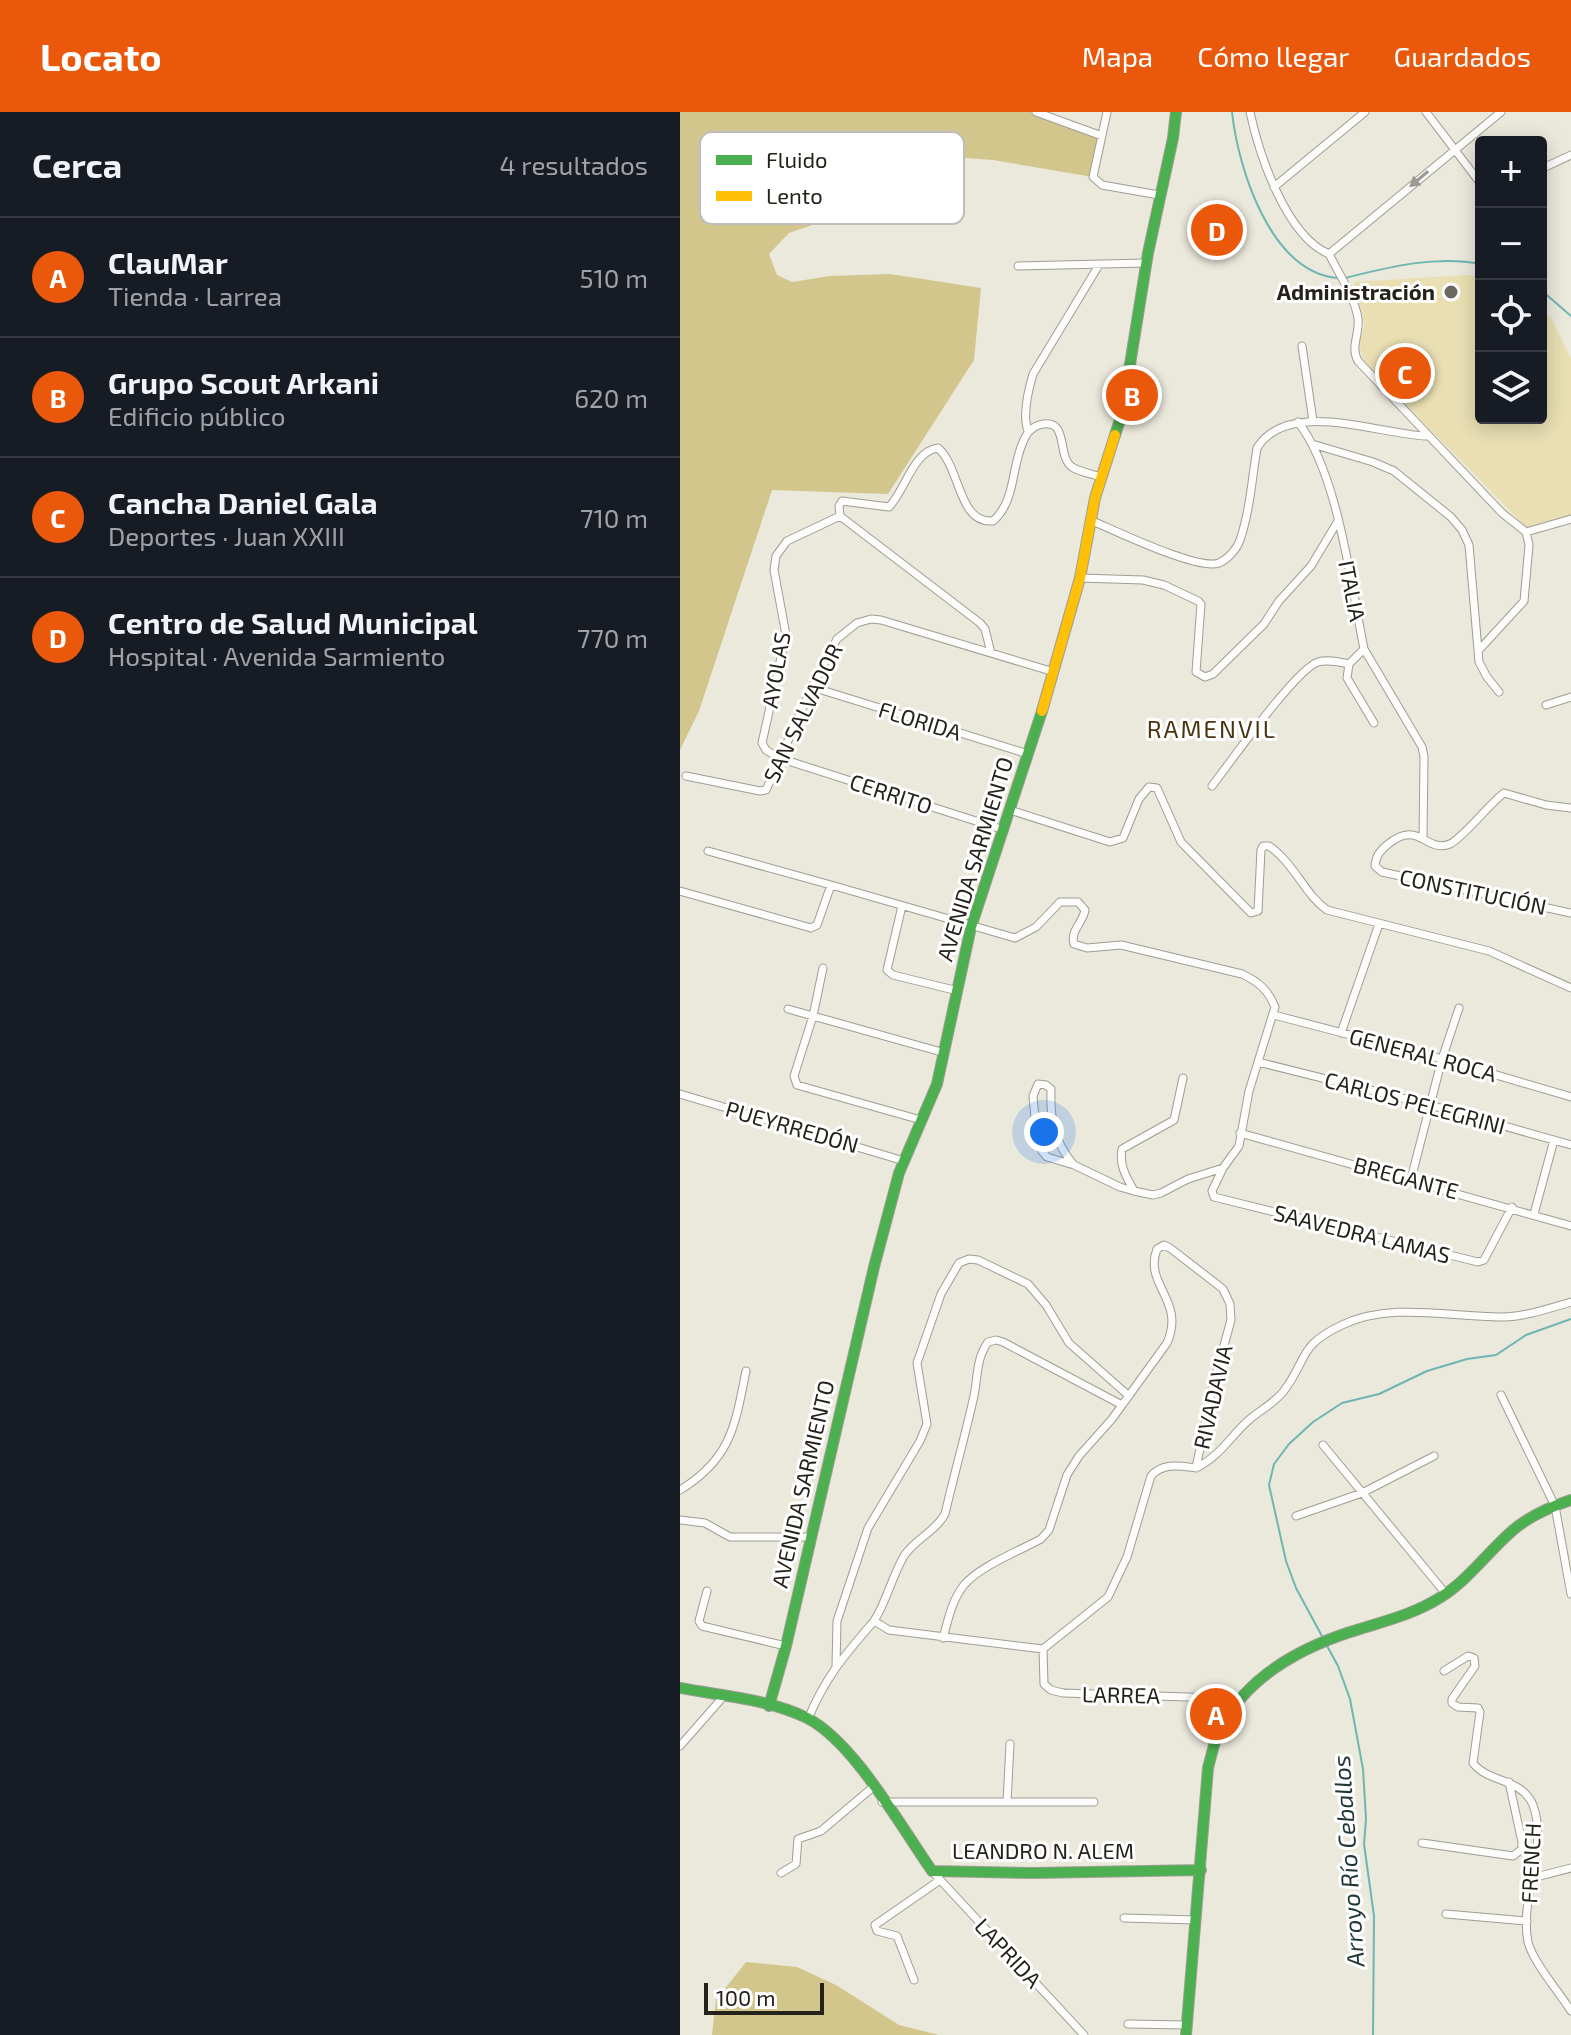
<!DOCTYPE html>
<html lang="es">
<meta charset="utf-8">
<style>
body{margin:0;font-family:"Exo 2",sans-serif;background:#20242c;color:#f1f3f6}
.controls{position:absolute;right:24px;top:24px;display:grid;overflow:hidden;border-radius:8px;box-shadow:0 4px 20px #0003}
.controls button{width:72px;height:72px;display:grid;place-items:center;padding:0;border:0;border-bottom:2px solid #363941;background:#171b24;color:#f1f3f6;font:40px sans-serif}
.scale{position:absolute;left:24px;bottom:20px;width:120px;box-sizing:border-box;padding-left:8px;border:4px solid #24221a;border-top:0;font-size:22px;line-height:28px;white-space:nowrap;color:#24221a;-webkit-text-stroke:6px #fff;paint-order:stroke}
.you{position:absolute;left:364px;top:1020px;width:28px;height:28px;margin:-20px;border:6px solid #fff;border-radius:50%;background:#1a73e8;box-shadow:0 0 0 12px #1a73e833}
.badge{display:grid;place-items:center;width:52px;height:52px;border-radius:50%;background:#ea580c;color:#fff;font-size:26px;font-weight:700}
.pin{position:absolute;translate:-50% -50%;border:4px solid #fff;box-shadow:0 2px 8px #0006}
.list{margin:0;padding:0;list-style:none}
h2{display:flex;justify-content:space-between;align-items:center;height:104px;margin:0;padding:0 32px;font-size:34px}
h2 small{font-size:26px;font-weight:400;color:#9ea1a6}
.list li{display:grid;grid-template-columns:52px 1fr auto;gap:24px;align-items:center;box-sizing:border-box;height:120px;padding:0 32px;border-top:2px solid #363941}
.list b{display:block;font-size:30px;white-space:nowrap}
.list p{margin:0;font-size:26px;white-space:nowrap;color:#9ea1a6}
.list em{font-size:26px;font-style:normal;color:#9ea1a6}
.icon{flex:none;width:44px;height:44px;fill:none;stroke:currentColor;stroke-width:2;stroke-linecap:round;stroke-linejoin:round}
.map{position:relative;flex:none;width:891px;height:1923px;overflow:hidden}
header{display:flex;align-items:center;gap:48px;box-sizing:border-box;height:112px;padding:0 40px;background:#ea580c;color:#fff}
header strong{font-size:38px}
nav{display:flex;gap:44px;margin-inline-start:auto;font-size:28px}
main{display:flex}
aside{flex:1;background:#171b24}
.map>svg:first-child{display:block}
.green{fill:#e9dfb3}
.forest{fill:#d2c68d}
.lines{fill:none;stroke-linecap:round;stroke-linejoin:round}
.stream{stroke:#6eb6b2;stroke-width:2}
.street-casing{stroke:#9f9d94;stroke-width:9}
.fast-casing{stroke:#9f9d94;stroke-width:12}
.slow-casing{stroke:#9f9d94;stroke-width:12}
.street{stroke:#fcfcfa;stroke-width:7}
.fast{stroke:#4caf50;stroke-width:10}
.slow{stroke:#ffc107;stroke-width:10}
.oneway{fill:#9b9a95}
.poi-dot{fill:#6a675e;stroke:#fff;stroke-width:3}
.labels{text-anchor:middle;stroke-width:6;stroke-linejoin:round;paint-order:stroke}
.poi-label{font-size:22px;font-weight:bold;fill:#24221a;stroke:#fff;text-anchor:end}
.street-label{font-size:22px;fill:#24221a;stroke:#fff}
.neighbourhood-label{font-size:24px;letter-spacing:2px;fill:#49340f;stroke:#fff}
.water-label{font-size:24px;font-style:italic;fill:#1e3636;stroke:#fff}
.key{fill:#fff;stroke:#bdbdba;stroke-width:2}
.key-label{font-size:22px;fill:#24221a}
</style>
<header>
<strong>Locato</strong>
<nav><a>Mapa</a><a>Cómo llegar</a><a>Guardados</a></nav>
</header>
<main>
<aside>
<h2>Cerca<small>4 resultados</small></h2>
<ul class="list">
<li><span class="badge">A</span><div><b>ClauMar</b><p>Tienda · Larrea</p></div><em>510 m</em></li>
<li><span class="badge">B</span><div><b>Grupo Scout Arkani</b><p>Edificio público</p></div><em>620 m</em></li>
<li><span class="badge">C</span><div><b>Cancha Daniel Gala</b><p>Deportes · Juan XXIII</p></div><em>710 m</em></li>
<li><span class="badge">D</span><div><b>Centro de Salud Municipal</b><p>Hospital · Avenida Sarmiento</p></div><em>770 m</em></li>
</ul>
</aside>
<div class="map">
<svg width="891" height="1923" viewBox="0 0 891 1923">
<rect width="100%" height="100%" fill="#ebe8dc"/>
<!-- green -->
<path class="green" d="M785,163L801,164V306H861V196L871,206L891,246V403L846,415L684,250L679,232L685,212L674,170Z"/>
<!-- forest -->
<path class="forest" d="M0,0H356L422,24L413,65L313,48L231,42L227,73L196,91L109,121L89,142L97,163L112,170L150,164L210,162L301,176L294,248L208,382L92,378L19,599L0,638Z
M66,1850L117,1855L156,1873L219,1913L259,1923H32L36,1888Z"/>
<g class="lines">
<!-- stream -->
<path class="stream" d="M552,0C558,57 591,161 658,166
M665,166C709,155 756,143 801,152
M861,178L891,204
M643,1526L616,1476L606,1449L589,1373L594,1352L609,1332L633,1310L662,1291L699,1282L747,1259L787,1247L816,1243L846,1223L891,1207
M646,1532L658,1554L670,1587L683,1657L686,1707L684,1732L694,1804L693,1923"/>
<!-- street casing -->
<g class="street-casing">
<path id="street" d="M356,0L422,24
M427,0L413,65L422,73L479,83
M570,0C579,42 606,124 649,142
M746,0L801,72
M861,57L891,43
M594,75L685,0
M649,142C659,162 674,184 678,206C680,222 670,235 678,249L822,401L846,420
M649,142L821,0
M338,154L466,151
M622,234L633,309
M348,319C342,303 348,279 353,262L419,153
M632,332L693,350L714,359L771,405L782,418L789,433L799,550L807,565L819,580
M160,404L107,429L96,444L94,458L106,523L82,631L86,638L99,646L324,718
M160,404L159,394L162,389L209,395C225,379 233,339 258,336C281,356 278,412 313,409C336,389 331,356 343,330C347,321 350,316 359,313C390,304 376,344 392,355C399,360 413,362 421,365
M160,404L300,511L305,517L311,541
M410,408C434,418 518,459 539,451C548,447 557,437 560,428C570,399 572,366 577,336C608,286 698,322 746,324
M846,420L891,407
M400,466L463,468L484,473L518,489L521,492L516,560L525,565L533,562L584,512L599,489L631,454L658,409
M684,537L742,635L744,645L743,727
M799,538L844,489L849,433L846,420
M669,552L667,566L694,611
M132,575L348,642
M866,593L891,585
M6,664L80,679L86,678L132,575L157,527L177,511L191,507L201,508L374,560
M532,674C549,652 616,557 638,550C648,547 659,550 669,552L684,537C671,473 658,361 618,310
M891,696L866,693L824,681C808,693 785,724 770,732C746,742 739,706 707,733C699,740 696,744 695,754L702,760L891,801
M330,698L430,730L443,726L459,687L469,675L477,676L501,730L571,801L578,799L581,738L583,734H589C615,752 625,783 647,798L809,839L891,876
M28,739L151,773
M0,779L131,816L137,813L151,773L335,826L356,815L380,790H398L405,798C403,811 390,818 394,832L407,836L441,833L562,862C579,870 588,878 595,895L569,979L559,1034L543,1056L508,1067L481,1081L473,1083L454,1079C446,1064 439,1054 442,1037L494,1008L503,966
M222,794L207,858L213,863L278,879
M143,856L133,904L114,964L117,973L241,1008
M108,897L265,941
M594,903L762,947L891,985
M661,921L699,812
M578,950L750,993L891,1033
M0,982L224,1049
M560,1021L891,1114
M394,1053C374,1030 370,1008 371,977L366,973L358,972L353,984L356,1017L362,1039L367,1045L394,1053L440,1075L454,1079
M543,1056L532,1079L534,1085L798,1150L804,1148L832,1095
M731,1067L762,947L779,896
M854,1102L874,1028
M821,1283L875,1394L891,1482
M643,1333L766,1482
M0,1378C51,1347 55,1314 66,1259
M616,1404L682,1381L754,1344
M0,1408L25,1411L50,1425H132
M27,1479L19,1509L22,1514L106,1534
M194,1509C207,1489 212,1464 224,1444C235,1427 255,1420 265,1402C274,1363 285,1324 294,1284C298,1264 296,1247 308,1230L316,1228L323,1230L442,1293
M263,1526C268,1508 272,1488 284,1473C300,1454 339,1439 361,1427L369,1418L387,1363L399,1344L432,1307L487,1231C506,1188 463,1173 477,1137L484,1133L490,1136L543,1177L550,1192L551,1208L532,1277L516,1356C542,1343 550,1324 570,1307C581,1298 594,1291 603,1280C628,1248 617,1234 662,1213C713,1189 771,1206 825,1205C848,1204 870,1196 891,1190
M363,1537L428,1485L447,1445L471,1364C483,1350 500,1354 516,1356
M363,1537L364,1572L371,1578L383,1581L538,1586L555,1594
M156,1554L157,1509L188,1416L240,1329L247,1312L237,1251L261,1182L279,1151L289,1147L298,1148L348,1172L366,1193L389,1231L449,1284
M764,1559L788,1544L794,1546L795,1554L772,1587V1591L778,1595L798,1596L800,1600L793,1651C808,1671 842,1666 853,1693C869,1737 839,1785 848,1830C853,1850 879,1880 891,1899
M128,1607C146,1564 164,1544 194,1509L209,1518L363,1537
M0,1634L43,1585
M202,1690H414
M327,1690L330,1632
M742,1731L833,1744L842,1737V1730L829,1670
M252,1759L404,1923
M101,1761L116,1752L118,1727L141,1719L192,1676
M852,1766L891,1756
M766,1802L847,1809
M444,1806L516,1808
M234,1868L217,1824L197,1819L195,1813L260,1768
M448,1912L507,1913"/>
</g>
<!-- fast casing -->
<g class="fast-casing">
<path id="fast" d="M435,323L442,302L468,141L493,26L496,0
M0,1576C41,1584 89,1587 127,1606C174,1630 221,1715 252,1759L353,1761L521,1758
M89,1594L106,1534L194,1155L219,1061L257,972L291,815L362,599
M506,1923L528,1656C532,1642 534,1628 541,1615C567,1566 618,1537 670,1520C701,1510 733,1503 761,1485C788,1468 808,1440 832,1419C849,1404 870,1395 891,1388"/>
</g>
<!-- slow casing -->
<g class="slow-casing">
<path id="slow" d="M362,599L400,466L415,386L435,323"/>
</g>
<!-- street -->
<use href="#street" class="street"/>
<!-- fast -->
<use href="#fast" class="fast"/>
<!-- slow -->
<use href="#slow" class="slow"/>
</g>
<!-- one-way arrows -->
<defs><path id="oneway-solid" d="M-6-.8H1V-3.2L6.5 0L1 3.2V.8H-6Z" transform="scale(2)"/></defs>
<use class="oneway" href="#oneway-solid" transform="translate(739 67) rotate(140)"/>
<!-- markers -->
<circle class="poi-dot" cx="771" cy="180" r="8"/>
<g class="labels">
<!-- poi labels -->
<g class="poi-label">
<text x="755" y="188">Administración</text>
</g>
<!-- street labels -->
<g class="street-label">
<text transform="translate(672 479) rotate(79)" y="8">ITALIA</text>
<text transform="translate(96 558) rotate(-80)" y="8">AYOLAS</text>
<text transform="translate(123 601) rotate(-64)" y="8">SAN SALVADOR</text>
<text transform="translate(240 609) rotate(17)" y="8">FLORIDA</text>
<text transform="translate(211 682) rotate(18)" y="8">CERRITO</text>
<text transform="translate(295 747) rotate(-73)" y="8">AVENIDA SARMIENTO</text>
<text transform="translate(793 780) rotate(12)" y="8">CONSTITUCIÓN</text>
<text transform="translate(743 943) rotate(15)" y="8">GENERAL ROCA</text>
<text transform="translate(735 991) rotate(15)" y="8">CARLOS PELEGRINI</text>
<text transform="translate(112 1015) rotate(16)" y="8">PUEYRREDÓN</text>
<text transform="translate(726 1066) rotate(15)" y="8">BREGANTE</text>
<text transform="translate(682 1122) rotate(14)" y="8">SAAVEDRA LAMAS</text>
<text transform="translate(533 1285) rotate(-77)" y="8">RIVADAVIA</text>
<text transform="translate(123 1372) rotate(-77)" y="8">AVENIDA SARMIENTO</text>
<text transform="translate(441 1583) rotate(1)" y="8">LARREA</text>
<text x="363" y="1747">LEANDRO N. ALEM</text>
<text transform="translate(851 1751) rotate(-87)" y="8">FRENCH</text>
<text transform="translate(328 1841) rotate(47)" y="8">LAPRIDA</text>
</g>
<!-- neighbourhood labels -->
<g class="neighbourhood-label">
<text x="532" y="626">RAMENVIL</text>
</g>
<!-- water labels -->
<g class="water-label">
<text transform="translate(669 1749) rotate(-94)" y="8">Arroyo Río Ceballos</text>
</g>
</g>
<!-- legend -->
<rect x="20" y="20" width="264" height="92" rx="12" class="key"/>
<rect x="36" y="43" width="36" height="10" fill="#4caf50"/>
<rect x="36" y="79" width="36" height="10" fill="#ffc107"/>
<g class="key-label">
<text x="86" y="56">Fluido</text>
<text x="86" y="92">Lento</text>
</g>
</svg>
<div class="controls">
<button>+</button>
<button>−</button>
<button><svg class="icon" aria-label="locate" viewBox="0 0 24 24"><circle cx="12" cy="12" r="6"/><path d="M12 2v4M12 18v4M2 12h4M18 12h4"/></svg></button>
<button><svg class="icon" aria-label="layers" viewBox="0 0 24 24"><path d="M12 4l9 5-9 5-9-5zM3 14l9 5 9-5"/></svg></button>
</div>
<div class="scale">100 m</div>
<div class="you"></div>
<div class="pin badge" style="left:536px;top:1602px">A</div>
<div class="pin badge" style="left:452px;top:283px">B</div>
<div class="pin badge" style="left:725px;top:261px">C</div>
<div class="pin badge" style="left:537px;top:118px">D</div>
</div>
</main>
